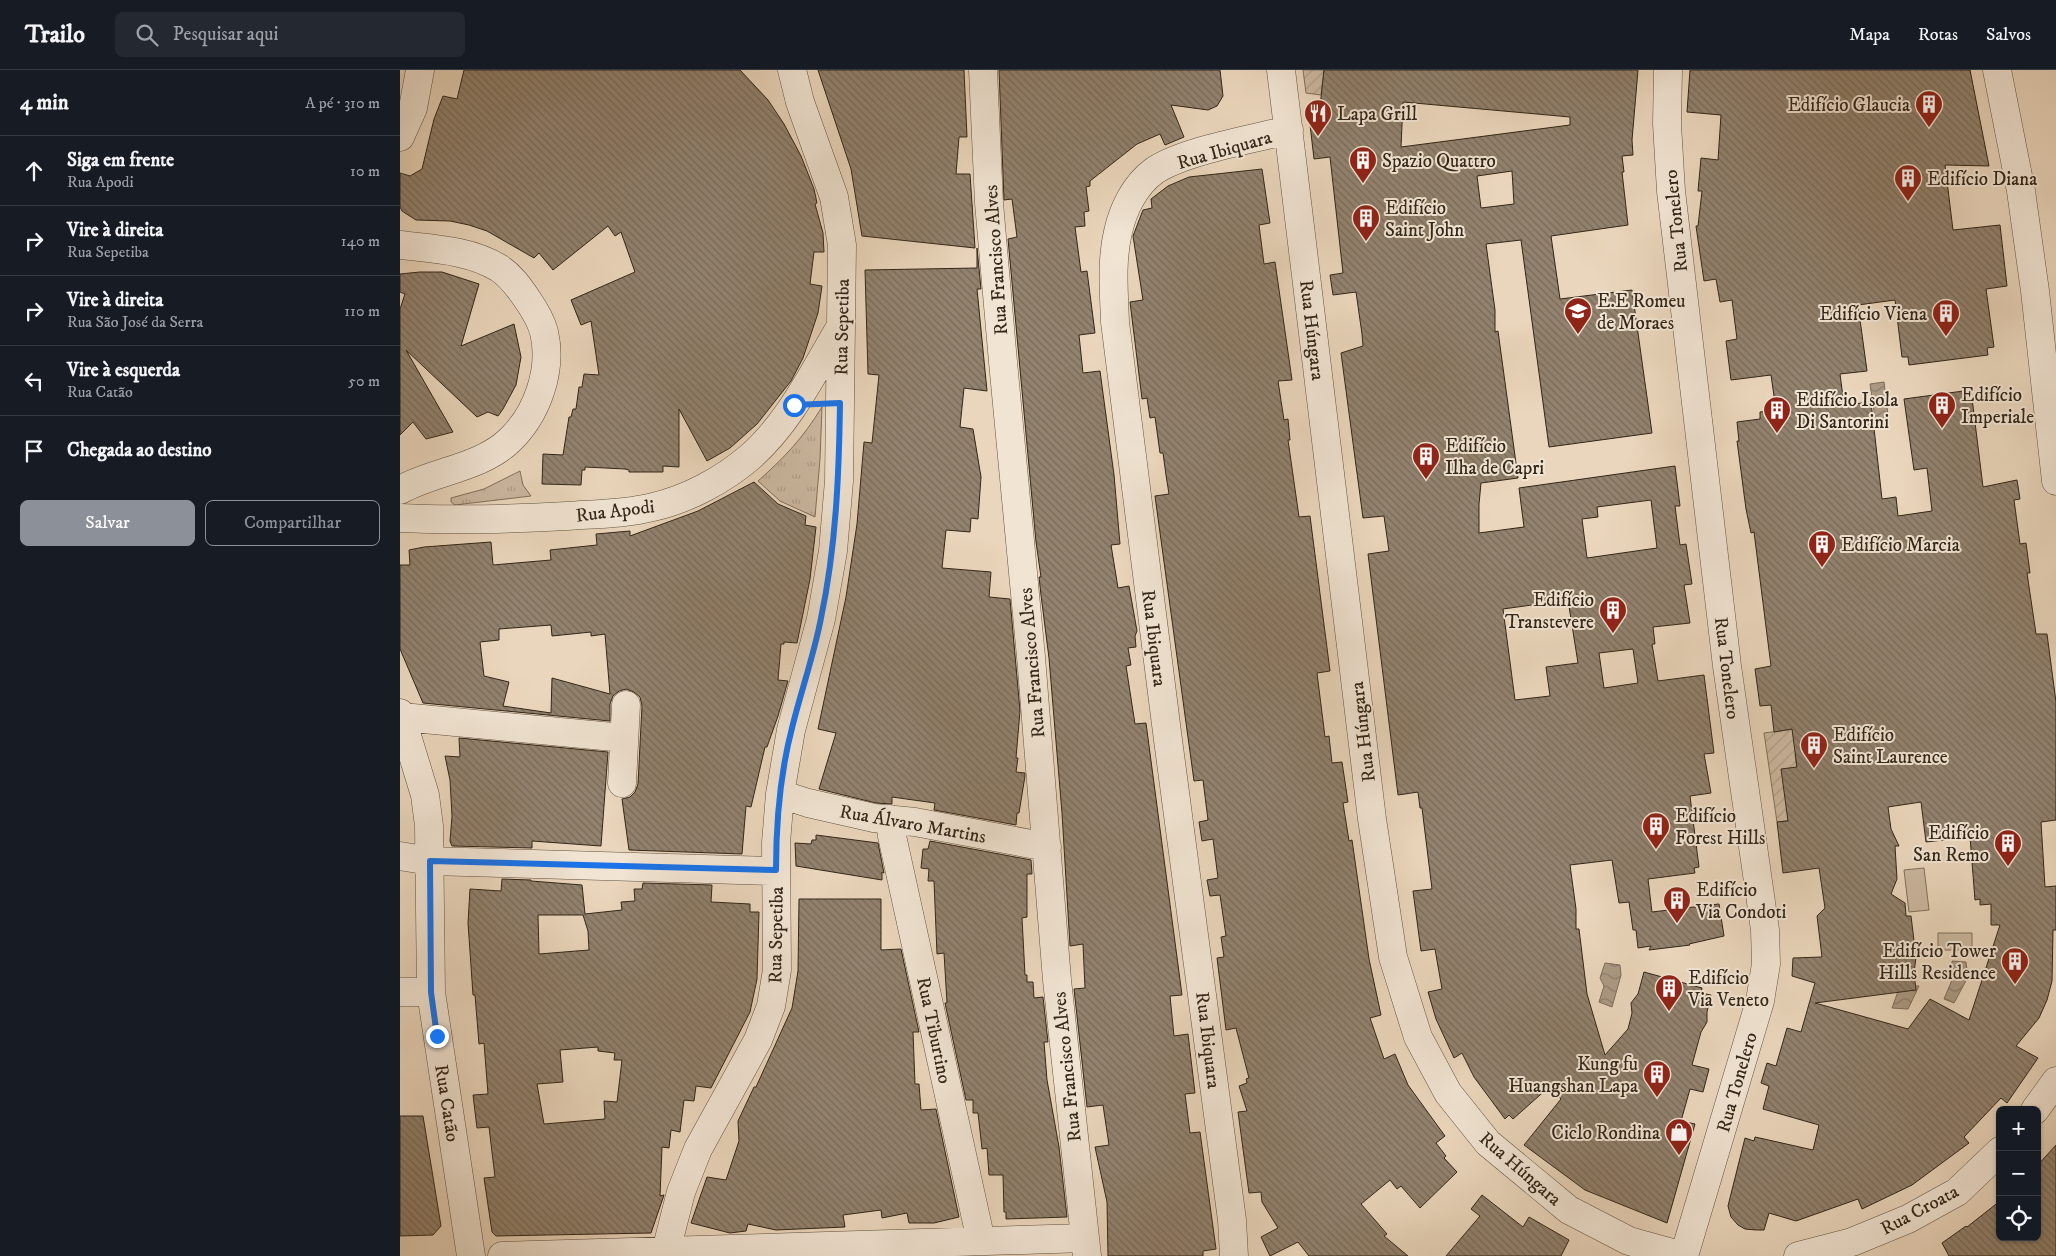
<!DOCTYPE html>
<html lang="pt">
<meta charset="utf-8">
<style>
body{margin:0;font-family:"IM FELL DW Pica",serif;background:#242831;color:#f1f3f6}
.controls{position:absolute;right:15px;bottom:15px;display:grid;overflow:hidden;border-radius:8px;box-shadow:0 1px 4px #0004}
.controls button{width:45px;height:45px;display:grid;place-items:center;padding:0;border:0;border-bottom:1px solid #363941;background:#171b24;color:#f1f3f6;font:25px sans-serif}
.stop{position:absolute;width:15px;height:15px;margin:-11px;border:4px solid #1a73e8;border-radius:50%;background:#fff}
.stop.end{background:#1a73e8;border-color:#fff;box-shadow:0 1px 5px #0008}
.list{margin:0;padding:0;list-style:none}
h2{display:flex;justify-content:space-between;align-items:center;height:65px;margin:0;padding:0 20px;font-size:21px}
h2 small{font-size:16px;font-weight:400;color:#9ea1a6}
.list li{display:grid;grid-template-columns:32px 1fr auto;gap:15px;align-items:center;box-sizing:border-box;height:70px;padding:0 20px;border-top:1px solid #363941}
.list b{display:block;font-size:19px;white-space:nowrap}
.list p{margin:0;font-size:16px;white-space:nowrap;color:#9ea1a6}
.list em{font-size:16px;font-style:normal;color:#9ea1a6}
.actions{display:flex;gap:10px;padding:15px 20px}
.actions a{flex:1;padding:11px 0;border:1px solid #8c9099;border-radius:8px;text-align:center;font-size:18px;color:#8c9099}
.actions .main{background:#8c9099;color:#fff}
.icon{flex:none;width:28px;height:28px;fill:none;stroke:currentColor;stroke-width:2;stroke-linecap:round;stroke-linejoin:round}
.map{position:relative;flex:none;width:1656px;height:1186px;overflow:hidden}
header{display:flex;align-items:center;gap:30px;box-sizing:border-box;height:70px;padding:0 25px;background:#171b24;border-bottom:1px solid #363941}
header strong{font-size:24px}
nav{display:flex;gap:28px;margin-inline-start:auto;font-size:18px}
.search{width:350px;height:45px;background:#242831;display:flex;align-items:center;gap:12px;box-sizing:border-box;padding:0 18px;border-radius:8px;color:#9ea1a6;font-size:19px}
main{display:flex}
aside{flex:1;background:#171b24}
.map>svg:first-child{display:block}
.park{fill:url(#park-tufts);stroke:#7f6f5c}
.garden{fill:url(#garden-furrows);stroke:#7f6f5c}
.pitch{fill:#cbb8a0;stroke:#7f6f5c}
.water{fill:url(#water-waves);stroke:#7c6c5a}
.building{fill:url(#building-back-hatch);stroke:#332619;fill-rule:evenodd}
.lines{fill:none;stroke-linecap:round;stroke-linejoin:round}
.minor-casing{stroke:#615242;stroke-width:29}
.minor{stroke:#f1e4d3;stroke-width:28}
.route{stroke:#1a73e8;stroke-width:6}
.labels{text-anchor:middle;stroke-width:4;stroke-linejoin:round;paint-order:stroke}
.poi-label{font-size:19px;fill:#332619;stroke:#f1e4d3;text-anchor:start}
.street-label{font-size:19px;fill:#332619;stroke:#f1e4d3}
</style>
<header>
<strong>Trailo</strong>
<div class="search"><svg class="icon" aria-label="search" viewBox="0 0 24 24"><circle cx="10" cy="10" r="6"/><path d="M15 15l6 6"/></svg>Pesquisar aqui</div>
<nav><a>Mapa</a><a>Rotas</a><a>Salvos</a></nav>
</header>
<main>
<aside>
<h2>4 min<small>A pé · 310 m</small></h2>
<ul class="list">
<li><svg class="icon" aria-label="ahead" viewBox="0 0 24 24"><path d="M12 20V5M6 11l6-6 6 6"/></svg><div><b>Siga em frente</b><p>Rua Apodi</p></div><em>10 m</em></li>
<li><svg class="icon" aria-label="right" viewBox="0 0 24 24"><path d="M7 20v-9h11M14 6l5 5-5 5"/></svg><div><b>Vire à direita</b><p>Rua Sepetiba</p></div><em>140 m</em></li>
<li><svg class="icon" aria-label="right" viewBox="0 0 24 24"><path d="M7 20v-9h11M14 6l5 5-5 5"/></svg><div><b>Vire à direita</b><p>Rua São José da Serra</p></div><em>110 m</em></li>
<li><svg class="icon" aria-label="left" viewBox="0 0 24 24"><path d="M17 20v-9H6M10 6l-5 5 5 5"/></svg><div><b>Vire à esquerda</b><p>Rua Catão</p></div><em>50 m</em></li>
<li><svg class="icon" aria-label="arrive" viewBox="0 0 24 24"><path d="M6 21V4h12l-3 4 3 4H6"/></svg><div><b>Chegada ao destino</b></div></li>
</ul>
<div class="actions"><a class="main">Salvar</a><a>Compartilhar</a></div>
</aside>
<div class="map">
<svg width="1656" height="1186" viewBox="0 0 1656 1186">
<defs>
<pattern id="park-tufts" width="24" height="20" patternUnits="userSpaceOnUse" patternTransform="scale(1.25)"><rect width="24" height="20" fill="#cbb8a0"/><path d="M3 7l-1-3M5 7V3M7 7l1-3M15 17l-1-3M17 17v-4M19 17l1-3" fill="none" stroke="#af9e89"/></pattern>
<pattern id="garden-furrows" width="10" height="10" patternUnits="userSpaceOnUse" patternTransform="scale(1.25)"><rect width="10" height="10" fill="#cbb8a0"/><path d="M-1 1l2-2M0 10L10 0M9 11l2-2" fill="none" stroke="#af9e89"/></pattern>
<pattern id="water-waves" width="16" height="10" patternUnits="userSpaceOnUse" patternTransform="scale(1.25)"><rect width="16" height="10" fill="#ac9a85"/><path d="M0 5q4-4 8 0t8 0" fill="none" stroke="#8d7d6c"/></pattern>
<pattern id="building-back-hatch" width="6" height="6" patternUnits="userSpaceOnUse" patternTransform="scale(1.25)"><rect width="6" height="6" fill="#92826e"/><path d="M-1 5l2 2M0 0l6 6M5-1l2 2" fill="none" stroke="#786a5a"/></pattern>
</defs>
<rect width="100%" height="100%" fill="#ead6bc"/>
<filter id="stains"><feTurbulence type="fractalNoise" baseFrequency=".004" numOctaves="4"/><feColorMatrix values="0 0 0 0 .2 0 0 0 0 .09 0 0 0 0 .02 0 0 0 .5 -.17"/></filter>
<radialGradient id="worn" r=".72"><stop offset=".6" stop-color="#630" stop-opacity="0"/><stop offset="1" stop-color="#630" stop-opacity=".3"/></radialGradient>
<!-- park -->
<path class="park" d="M422,337L420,389L415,447L380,431L358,411C386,386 402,369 422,337Z
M120,401L123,415L131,426L55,435L51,432V428L84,419Z"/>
<!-- garden -->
<path class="garden" d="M903,0H924L921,25L906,23Z
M1403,658L1395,685L1400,722L1408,748L1377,752L1364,663Z"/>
<!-- pitch -->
<path class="pitch" d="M1524,798L1529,840L1509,842L1504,800Z
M1538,863H1572V880H1538Z"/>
<!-- water -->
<path class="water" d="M1484,312L1489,353L1476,355L1470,314Z
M1552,891L1566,892L1568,907L1554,933L1544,929L1552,910Z
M1205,893L1220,895L1221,905L1212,937L1199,932L1204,916L1200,908Z
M1500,916H1519L1508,939L1492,938Z"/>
<!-- building -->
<path class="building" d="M64,0H340L368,30L384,54L401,86L414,119L417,133L415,134L423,163L424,182H414L410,214L422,216L418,243L403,288L391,311L357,354L330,378L307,391L279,339V397L263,396V402H229V400L225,399L185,397V400H182L181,415L142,414L143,384L163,385L169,347H171L173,339H176L179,317H182L184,304L199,305L191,251L181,255L171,230L235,202L221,162L215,166L208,156L153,200L139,183L134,188L87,161L69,155L50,151L16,150L2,141L0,137V103L10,106L22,99L34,49L43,26L57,29Z
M418,0H564L567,67H559L556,104H570L575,178L462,166L451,99Z
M599,0H820L823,26L817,36L808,40L771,35L784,67L765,75L760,64L737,74L690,111V116L686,117L689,141L684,142L685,156L675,157L681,202L687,201L695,263L679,265L683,303L700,301L714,405L720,474L711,475L718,518L729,516L737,561L735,566L736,577L728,578L731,595L726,596L735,654L746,653L782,925L770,926L774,966L788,964L795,1023L785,1024L790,1063L800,1062L816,1179L803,1181V1186H708L707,1132L695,1077L709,1075L703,1035L687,1037L674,919L685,918L683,874L670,876L662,743L649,588L641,525L639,507H641L636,472L608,169L617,167L612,129L604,130Z
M924,0H1238L1232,70L1233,85L1222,86L1224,102H1222L1228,155L1151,166L1160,229L1232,220L1252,363L1149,377L1121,170L1086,174L1095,240V262L1098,261L1118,408L1081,413L1079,434V463L1124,457L1119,418L1275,396L1280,436H1275L1280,475L1286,474L1292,514L1284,515L1290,553L1253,557L1255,574H1252L1258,611L1304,605L1314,683L1304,684L1311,723L1290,726L1299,797L1294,798L1295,803L1248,809L1252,842L1319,834L1324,866L1289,874L1290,875L1249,880L1251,876L1238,878L1236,860H1233L1229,832L1219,833L1212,790L1170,795L1176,839V859H1179L1187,924L1205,985L1228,959L1232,943L1231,933L1238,924L1244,902L1302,918L1301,923L1311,925L1307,942V952L1301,962L1292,995L1309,999L1303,1022L1290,1019L1281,1051L1295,1054L1267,1153L1185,1120L1124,1075L1161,1029L1149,1017L1113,1049L1109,1045L1105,1049L1074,1007L1062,983L1054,988L1036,949L1028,922L1042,919L1035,879L1021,881L1013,821L1032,819L1022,738H1020L1018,722L998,725L968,484L989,481L984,446L963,448L941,283L963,276L962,264L956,222L933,225L930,205L943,203L930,87L914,89L909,46H919ZM1003,32L1170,47V55L1001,77ZM1112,101L1114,134L1081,138L1077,106ZM1251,430L1257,478L1187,488L1182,449L1198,447L1197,437ZM1168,530L1178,593L1146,597L1150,626L1115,630L1103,539ZM1233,579L1238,613L1204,618L1199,583Z
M1290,0H1570L1589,96L1545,95L1553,160L1600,155L1607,216L1586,219L1594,277L1587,278L1588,285L1509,295L1508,287H1502L1495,230L1458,235L1467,301L1440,304L1444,335L1471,332L1482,429L1496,427L1498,446L1532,441L1527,398L1514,400L1504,329L1571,320L1583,417L1617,410L1620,429L1614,430L1620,474L1626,473L1630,503H1627L1636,564H1647L1656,632V750L1641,752L1645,817L1656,816V860H1653L1652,911L1647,930L1639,948L1616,976L1638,988L1607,1033L1601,1028L1564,1067L1569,1073L1512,1115L1462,1139L1458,1129L1396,1151L1369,1143L1364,1160H1356L1345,1159L1338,1155L1331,1147L1328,1136L1345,1068L1354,1071L1355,1067L1413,1080L1419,1055L1363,1039L1369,1016L1361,1013L1367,993L1376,996L1387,958L1401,962L1415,913L1392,906L1393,888L1422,887L1417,846L1425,838L1419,798L1383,803L1377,752L1388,751L1381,699L1397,697L1392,659L1374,662L1371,635L1360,636L1355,599L1371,596L1354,462L1351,463L1346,439L1337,371H1339L1337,352L1360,349V342L1376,340L1371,305L1331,310L1326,271L1337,269L1332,230L1320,232L1316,209L1304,211L1296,156H1298L1302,121H1298L1301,88L1318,90L1321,45L1287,42ZM1521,732L1526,772L1570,767L1575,830L1580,829V835L1591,834V855H1600L1569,950L1530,929L1508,959L1415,933L1516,920L1514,903L1516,887L1511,846H1506L1505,833L1491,824L1497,809L1495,776H1499L1491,759L1488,737Z
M862,99L870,153L859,155L864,194L875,192L892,310L878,311L884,350L888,349L890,370H888L899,447L910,446L930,601L917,603L925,667L929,666L932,693L942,692L948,732L943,733L949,771L952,770L969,889L981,945L970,948L984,989L995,984L1008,1015L1045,1066L1036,1073L1046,1086L1044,1088L1057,1102L1020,1138L1001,1116L997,1119L990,1110L961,1134L987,1164L984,1166L1008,1186H909L898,1172L870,1186L861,1167L878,1158L862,1132L861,1122L849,1123L838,1042L847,1041L839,1016L847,1013L846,1009L849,1008L836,958L826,960L817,888L824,887L821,867L826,866L820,825L810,826L807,810L818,808L813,769L802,771L799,752L808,750L803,710L794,711L755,426L769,424L766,405L763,383H760L755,347L750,348L747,328L742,329L730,232L743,230L733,166L743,140L752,138L751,129L768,116L789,107Z
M577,178L581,219H577L587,321L564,318L560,357L573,359L581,407L578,449L571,448L570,462L546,460L542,498L591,502L589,527L610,529L620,641L616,688H618L616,702L625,703V706L619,743H617L616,755L534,740L535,733L492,727V734L476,733L419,719L436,663L418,659L446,527L457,454L464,372L472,373L479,305L468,304L465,200L577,198Z
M20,202H42L79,214L61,276L114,254L121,287L116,315L103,339L98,346L88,342L77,347L6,280L53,362L26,369L13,352L0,365V239L5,224L0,222V204Z
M354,412L378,434L406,446L405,455L416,457L410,509L397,573L384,572V574H381L378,610L388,611L378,646L367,677H365L351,737L346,736L342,784L229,780L222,729L230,727L235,722L238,714L242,636L240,627L234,622L226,619L219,621L213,626L210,634V651L23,633L0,579V495H10L9,480L24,477L91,472L93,495L151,490L150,480L197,475L196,464L230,461V466L298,441ZM151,555L152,566L191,562V566L205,564L210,624L152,608L151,643L103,636L109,612L84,606L80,572L99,570V559Z
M59,668L208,682L201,776L132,771V778L52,776L50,771L52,746L50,710L45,686L60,687Z
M416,765L478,773L484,803L482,802V810L396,796L395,773L411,774L412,770H416Z
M530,771L631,790L632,804H627V847L622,848L625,905H627V912H633L634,928L643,927L648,972H644L647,1010L659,1077L667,1147L606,1149V1142H604L603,1105H589L587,1078L582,1079L578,1043H573V1030H566L545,933H547L544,883L537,884L534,811H528L529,799L521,798L523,779H528Z
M102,809L131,810V811L182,815L185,844L222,840L221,832L235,831L234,819H242L243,813L312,815L311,832L350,834V842H359L357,909L350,942L311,1018L296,1016L294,1031L284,1030L280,1062L271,1060L269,1078L262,1077L260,1126L264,1125L251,1163L96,1166L92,1162L84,1108L95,1107L89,1057L77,1058L73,1025L88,1024L84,973L79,974L75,925H73L68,853L70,819L101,821ZM138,845H183L188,861L189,880L139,884ZM198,977V981L215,983L214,990H222L217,1032L204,1031L205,1049L144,1054L137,1014L163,1012L160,980Z
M399,829H481V880L501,879L519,962H513L515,1014H519L521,1040L536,1039L559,1147L534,1153H509L507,1143L482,1148L481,1140L443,1145L445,1157L376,1160L348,1154L346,1161L330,1163L291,1153L307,1107L326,1110L339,1071L338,1051L354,1017H356L392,938L398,901Z
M0,1046H23L41,1156L33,1165L0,1166Z
M1656,1075V1186H1549L1542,1173L1566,1156L1567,1157L1600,1131V1167H1637V1096Z
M1082,1125L1123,1157L1129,1147L1169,1170L1161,1186H1046L1080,1146L1071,1139Z"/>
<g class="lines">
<!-- minor casing -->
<g class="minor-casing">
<path id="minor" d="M583,0L589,133L603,292L631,587L657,910L687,1186
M881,0L972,749L993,887L1018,967L1048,1023L1088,1073L1169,1140L1229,1171L1283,1186
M1268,0L1267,54L1271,121L1327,596L1365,860L1366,894L1360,931L1284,1186
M1597,0L1621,121L1635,221L1656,411
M0,67L13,38L20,0
M0,175C34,179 69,180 99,198C111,206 119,217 127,229C134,239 141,251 144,262C153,300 137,344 110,370C81,398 34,401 0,420
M0,448C56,451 111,449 167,446C195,444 225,444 253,437C288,429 323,410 350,387C390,352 414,301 441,256
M0,643L25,725L29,756L31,922L71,1186
M2,647L224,668
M222,713L226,635
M380,724L408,733L474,748L515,752L647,777
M490,749L492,766L581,1171
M0,786L30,791L376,801
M0,922H31
M1635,1040L1656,1011
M266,1181L281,1122L298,1079L358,970L371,936L377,900L376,773L380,724L391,660L421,549L433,481L439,411L442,175L434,127L400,32L392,0
M102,1186L685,1168
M834,1186L832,1150L768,670L715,252C714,223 711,191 718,162C723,139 735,115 754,101C783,81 853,69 889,60
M1398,1186L1452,1172L1508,1149L1557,1122L1600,1081"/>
</g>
<!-- minor -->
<use href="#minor" class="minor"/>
</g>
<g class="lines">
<!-- route -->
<path class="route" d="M37,966L31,922L30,791L376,800C376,753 380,704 392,658C401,621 414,585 421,548C436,477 439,405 440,333L394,335"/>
</g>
<!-- icons -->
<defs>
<g id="building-pin" transform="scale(1.4375)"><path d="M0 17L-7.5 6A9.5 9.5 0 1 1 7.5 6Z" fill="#8f2418" stroke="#f1e4d3"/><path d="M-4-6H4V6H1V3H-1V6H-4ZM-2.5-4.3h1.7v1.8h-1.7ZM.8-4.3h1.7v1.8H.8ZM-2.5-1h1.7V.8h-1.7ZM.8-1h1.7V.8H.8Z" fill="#fff"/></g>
<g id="restaurant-pin" transform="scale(1.4375)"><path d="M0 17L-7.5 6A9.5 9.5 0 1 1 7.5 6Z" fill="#8f2418" stroke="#f1e4d3"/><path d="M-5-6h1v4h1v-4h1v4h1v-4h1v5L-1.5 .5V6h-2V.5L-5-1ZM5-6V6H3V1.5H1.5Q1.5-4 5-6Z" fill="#fff"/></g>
<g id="school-pin" transform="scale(1.4375)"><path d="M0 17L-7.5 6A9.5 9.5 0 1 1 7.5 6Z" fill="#8f2418" stroke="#f1e4d3"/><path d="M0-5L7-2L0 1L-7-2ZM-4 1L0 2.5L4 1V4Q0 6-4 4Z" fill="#fff"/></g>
<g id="shop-pin" transform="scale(1.4375)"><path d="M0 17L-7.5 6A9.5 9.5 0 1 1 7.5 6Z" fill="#8f2418" stroke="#f1e4d3"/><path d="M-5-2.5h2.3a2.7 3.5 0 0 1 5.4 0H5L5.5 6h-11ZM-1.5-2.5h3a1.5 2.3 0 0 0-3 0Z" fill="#fff"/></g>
</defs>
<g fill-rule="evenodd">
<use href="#building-pin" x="1529" y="34"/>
<use href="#restaurant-pin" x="918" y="43"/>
<use href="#building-pin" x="963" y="90"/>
<use href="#building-pin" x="1508" y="108"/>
<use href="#building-pin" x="966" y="148"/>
<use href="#school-pin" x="1178" y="241"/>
<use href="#building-pin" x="1546" y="243"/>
<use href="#building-pin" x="1542" y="335"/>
<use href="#building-pin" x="1377" y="340"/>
<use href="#building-pin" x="1026" y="386"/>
<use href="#building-pin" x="1422" y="474"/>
<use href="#building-pin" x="1213" y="540"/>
<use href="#building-pin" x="1414" y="675"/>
<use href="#building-pin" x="1256" y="756"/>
<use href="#building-pin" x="1608" y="773"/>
<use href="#building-pin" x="1277" y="830"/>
<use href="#building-pin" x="1615" y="891"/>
<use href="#building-pin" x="1269" y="918"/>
<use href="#building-pin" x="1257" y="1004"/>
<use href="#shop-pin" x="1279" y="1062"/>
</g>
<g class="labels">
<!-- poi labels -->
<g class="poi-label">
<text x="1510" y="41" text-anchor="end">Edifício Glaucia</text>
<text x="937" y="50">Lapa Grill</text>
<text x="982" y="97">Spazio Quattro</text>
<text x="1527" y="115">Edifício Diana</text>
<text x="985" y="144">Edifício<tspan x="985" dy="22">Saint John</tspan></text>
<text x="1197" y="237">E.E Romeu<tspan x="1197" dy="22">de Moraes</tspan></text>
<text x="1527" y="250" text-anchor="end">Edifício Viena</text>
<text x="1561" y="331">Edifício<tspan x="1561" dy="22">Imperiale</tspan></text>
<text x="1396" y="336">Edifício Isola<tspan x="1396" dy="22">Di Santorini</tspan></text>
<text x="1045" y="382">Edifício<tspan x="1045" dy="22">Ilha de Capri</tspan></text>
<text x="1441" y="481">Edifício Marcia</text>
<text x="1194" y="536" text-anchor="end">Edifício<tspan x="1194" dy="22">Transtevere</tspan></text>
<text x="1433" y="671">Edifício<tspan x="1433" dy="22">Saint Laurence</tspan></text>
<text x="1275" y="752">Edifício<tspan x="1275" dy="22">Forest Hills</tspan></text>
<text x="1589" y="769" text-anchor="end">Edifício<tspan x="1589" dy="22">San Remo</tspan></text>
<text x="1296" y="826">Edifício<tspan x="1296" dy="22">Via Condoti</tspan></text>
<text x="1596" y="887" text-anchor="end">Edifício Tower<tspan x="1596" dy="22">Hills Residence</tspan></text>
<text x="1288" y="914">Edifício<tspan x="1288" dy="22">Via Veneto</tspan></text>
<text x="1238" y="1000" text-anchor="end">Kung fu<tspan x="1238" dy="22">Huangshan Lapa</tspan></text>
<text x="1260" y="1069" text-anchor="end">Ciclo Rondina</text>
</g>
<!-- street labels -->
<g class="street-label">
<text transform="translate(824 79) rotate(-16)" y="7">Rua Ibiquara</text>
<text transform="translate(1275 151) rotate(-96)" y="7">Rua Tonelero</text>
<text transform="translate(595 190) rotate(-94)" y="7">Rua Francisco Alves</text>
<text transform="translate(441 257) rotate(-89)" y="7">Rua Sepetiba</text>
<text transform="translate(913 260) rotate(83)" y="7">Rua Húngara</text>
<text transform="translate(215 440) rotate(-7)" y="7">Rua Apodi</text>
<text transform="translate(755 568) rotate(83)" y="7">Rua Ibiquara</text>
<text transform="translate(631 593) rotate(-95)" y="7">Rua Francisco Alves</text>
<text transform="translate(1328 598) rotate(83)" y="7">Rua Tonelero</text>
<text transform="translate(962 662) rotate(-97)" y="7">Rua Húngara</text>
<text transform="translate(513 753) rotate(10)" y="7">Rua Álvaro Martins</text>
<text transform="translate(375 865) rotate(-89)" y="7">Rua Sepetiba</text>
<text transform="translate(535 960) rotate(78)" y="7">Rua Tiburtino</text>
<text transform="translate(809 970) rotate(83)" y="7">Rua Ibiquara</text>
<text transform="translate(666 997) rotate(-96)" y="7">Rua Francisco Alves</text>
<text transform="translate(1336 1012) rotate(-74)" y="7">Rua Tonelero</text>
<text transform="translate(48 1033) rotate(81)" y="7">Rua Catão</text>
<text transform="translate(1121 1098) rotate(41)" y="7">Rua Húngara</text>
<text transform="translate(1519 1139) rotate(-28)" y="7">Rua Croata</text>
</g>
</g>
<rect width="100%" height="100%" filter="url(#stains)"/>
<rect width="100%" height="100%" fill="url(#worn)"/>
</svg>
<div class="controls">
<button>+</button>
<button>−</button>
<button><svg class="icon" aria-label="locate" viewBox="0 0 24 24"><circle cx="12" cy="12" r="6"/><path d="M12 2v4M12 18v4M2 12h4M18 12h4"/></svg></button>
</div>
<div class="stop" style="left:394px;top:335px"></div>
<div class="stop end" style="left:37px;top:966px"></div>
</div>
</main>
